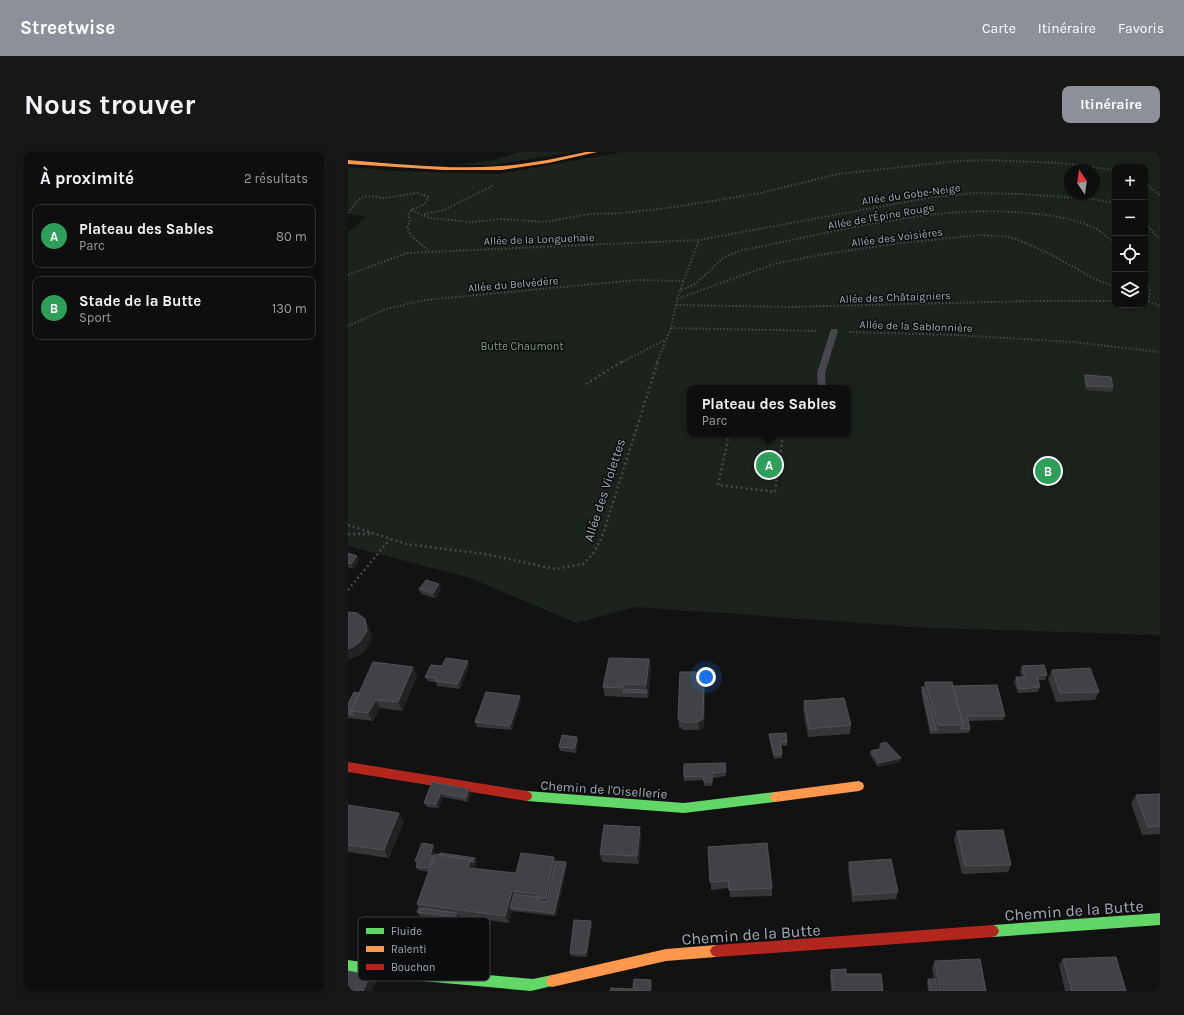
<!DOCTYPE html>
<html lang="fr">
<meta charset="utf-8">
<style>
body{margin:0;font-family:Karla,sans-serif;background:#171717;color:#f1f3f6}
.controls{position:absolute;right:12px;top:12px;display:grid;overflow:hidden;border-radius:8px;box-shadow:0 2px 10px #0003}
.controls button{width:36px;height:36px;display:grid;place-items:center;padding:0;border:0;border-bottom:1px solid #2e2e2e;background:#0e0e0e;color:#f1f3f6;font:20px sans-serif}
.compass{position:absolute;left:716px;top:12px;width:36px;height:36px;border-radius:50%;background:#0e0e0e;box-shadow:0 2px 10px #0003;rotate:347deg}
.you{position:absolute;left:358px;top:525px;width:14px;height:14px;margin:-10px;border:3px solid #fff;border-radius:50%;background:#1a73e8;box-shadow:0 0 0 6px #1a73e833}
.badge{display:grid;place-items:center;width:26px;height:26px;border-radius:50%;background:#8c9099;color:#fff;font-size:13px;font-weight:700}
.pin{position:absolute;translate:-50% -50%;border:2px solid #fff;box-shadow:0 1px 4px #0006}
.popup{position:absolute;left:339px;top:233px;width:164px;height:52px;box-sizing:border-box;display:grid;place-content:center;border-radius:8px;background:#0e0e0e;filter:drop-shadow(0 1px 3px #0005);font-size:13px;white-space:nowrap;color:#9b9c9e}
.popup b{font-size:15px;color:#f1f3f6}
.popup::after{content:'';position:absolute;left:50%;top:100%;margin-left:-8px;border:8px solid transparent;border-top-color:#0e0e0e}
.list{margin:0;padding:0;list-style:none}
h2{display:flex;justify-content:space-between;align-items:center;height:52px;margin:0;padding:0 16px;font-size:17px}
h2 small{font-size:13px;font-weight:400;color:#9b9c9e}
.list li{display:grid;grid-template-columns:26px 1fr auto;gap:12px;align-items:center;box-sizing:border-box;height:64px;margin:0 8px 8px;padding:0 8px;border:1px solid #2e2e2e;border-radius:8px}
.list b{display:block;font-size:15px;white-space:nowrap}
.list p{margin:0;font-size:13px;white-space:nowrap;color:#9b9c9e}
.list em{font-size:13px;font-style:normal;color:#9b9c9e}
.icon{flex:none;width:22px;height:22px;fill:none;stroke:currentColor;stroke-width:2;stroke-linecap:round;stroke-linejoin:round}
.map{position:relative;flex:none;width:812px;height:839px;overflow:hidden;border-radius:8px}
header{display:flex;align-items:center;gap:24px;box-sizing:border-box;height:56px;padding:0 20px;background:#8c9099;color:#fff}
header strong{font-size:19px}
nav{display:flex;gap:22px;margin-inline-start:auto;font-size:14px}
.intro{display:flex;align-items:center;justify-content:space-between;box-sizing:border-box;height:96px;padding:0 24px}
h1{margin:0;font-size:28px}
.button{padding:10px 18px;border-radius:8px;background:#8c9099;color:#fff;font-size:14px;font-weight:700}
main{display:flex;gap:24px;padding:0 24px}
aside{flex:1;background:#0e0e0e;border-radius:8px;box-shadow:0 2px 10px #0003}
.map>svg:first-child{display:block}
.green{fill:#1c221c;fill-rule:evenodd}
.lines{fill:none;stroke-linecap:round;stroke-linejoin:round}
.path-far1{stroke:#48494c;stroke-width:2;stroke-dasharray:1.5 2;stroke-linecap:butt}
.path{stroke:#48494c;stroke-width:2.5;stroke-dasharray:2 3;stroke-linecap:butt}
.lane{fill:#46484b;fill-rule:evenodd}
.fast{fill:#63d668;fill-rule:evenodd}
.slow{fill:#ff974d;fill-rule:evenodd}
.jam{fill:#b3261e;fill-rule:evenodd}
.wall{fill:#343637}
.shaded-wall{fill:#222223}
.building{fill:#404245;stroke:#505256}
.labels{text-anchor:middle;stroke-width:3;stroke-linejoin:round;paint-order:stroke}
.far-street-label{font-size:11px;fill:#a3aab3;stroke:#0c0d0e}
.far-park-label{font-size:11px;fill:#7d9d7b;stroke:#0c0d0e}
.street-label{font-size:13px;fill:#a3aab3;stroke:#0c0d0e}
.near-street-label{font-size:16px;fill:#a3aab3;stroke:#0c0d0e}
.key{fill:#0c0d0e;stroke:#393c40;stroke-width:1}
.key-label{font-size:11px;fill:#a3aab3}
</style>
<header>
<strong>Streetwise</strong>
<nav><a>Carte</a><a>Itinéraire</a><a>Favoris</a></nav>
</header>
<div class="intro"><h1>Nous trouver</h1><a class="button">Itinéraire</a></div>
<main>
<aside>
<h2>À proximité<small>2 résultats</small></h2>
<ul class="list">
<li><span class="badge" style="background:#2e9e5b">A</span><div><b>Plateau des Sables</b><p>Parc</p></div><em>80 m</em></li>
<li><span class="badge" style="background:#2e9e5b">B</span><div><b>Stade de la Butte</b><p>Sport</p></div><em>130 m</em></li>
</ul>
</aside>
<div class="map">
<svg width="812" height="839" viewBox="0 0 812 839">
<rect width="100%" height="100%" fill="#121212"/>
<!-- green -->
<path class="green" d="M171,0H227L145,13H108L145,8Z
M274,0H812V483L583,476L288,455L228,471L122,426L0,394V80L18,65L0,62V15L47,19L150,22ZM767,15H797V153H767ZM722,18H746V42H722ZM342,236H500V282H342Z"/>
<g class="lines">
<!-- path-far1 -->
<path class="path-far1" d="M797,31L812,43
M63,58L81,66L123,70L154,67L196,70L241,62L275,61L327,55L413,41L490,22L609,9L639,8L711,11L767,18
M0,61L10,48L17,44L37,46L69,41L80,45L77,52L63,58L60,63L62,69L59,76L63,84L80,98
M76,62L96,58L146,33
M797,72L812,87
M0,123L59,101L351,88L579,46L626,41L673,42L744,47L767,51
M797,128L802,139L800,150
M333,138L347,132L376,105L394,98C491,80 589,50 689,62C709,64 732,68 750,78C756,82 761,87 767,91
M329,147L426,112L477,102L553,91L632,83L654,84L668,87L702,102L747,127L767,135
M797,148L812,154
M328,153L440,155L685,149H767
M0,174L38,157L77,148L289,128L335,129
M323,176L470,179
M501,180L608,183L725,190L812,200
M274,210L317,188
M309,210L323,176L329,147L351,88"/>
<!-- path -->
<path class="path" d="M238,232L275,209
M381,282L370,333L427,340L435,282
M0,373L58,392L137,402L207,417L235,412L245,402L254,385L310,209
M0,382H23
M0,438L42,387"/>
<!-- lane -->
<path class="lane" d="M483,177H489L490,179L477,221L478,236H470L469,221Z"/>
<!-- fast -->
<path class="fast" d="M179,639L336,651L427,640L431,642L432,645L431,648L427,650L336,661L179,649L175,647L174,644L175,641Z
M812,761V773L645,785L641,783L639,779L641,775L645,773Z
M0,808L41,814L185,827L204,823L208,825L210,829L208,833L183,839L41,826L0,820Z"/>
<!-- slow -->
<path class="slow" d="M238,0H249L200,11L153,18H96L0,12V8C51,12 102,18 153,14C182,12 210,6 238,0Z
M511,629L515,631L516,634L515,637L511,639L427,650L423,648L422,645L423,642L427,640Z
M368,793L372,795L374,799L372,803L368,805L318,809L204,835L200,833L198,829L200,825L204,823L318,797Z"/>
<!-- jam -->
<path class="jam" d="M0,610L179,639L183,641L184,644L183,647L179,649L0,620Z
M645,773L649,775L651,779L649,783L645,785L368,805L364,803L362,799L364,795L368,793Z"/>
</g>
<!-- wall -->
<path class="wall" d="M737,223L765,235L764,240L738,238L736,228Z
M0,401L11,408L5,417L0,415Z
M91,432L93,437L87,446L73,442L71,437Z
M301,507L303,516L300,546L257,544L255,535Z
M120,509L121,514L112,537L89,534L88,530L79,529L77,525Z
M674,514L699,523L697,528H690L692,535L690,540L670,541L666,530L668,525H674L672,519Z
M65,515L69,524L54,559L32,556L25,569L0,566V552L11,541Z
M704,518L751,540L747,548L708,550L700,527Z
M350,528L356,530L357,539L356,576L351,578H335L331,575L330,566Z
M577,530L657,564L655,568L620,569L622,577L621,581L582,582L573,539L574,535H576Z
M173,548L164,578L129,575L127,570Z
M456,549L503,573L502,582L460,585L455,557Z
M421,582L439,590V594H433L434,602V606L426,607L421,586Z
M230,589L228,601L212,599L211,595Z
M532,592L552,610L530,615L522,603L523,599L531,597V596Z
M377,611L378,624L365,626L364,634H356V628L336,629V625Z
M84,630L123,641L120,650L95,645L91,656L79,655L76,651Z
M812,642V682L794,683L783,651L788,643Z
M0,653L56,669L41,706L0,700Z
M609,679L663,713L660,720L614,722L606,687Z
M293,683L291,712L254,710L252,702Z
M85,693L87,696L85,704L86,705L129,710L127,717L168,721L207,709L218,710L219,714L208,764L164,759L161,771L111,764L110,769L72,764L69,760L71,756L69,752L81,720L70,718L68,715L69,712L67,709Z
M360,695L424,736V744L382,745L381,736L363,738Z
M501,710L550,740L548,747L504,750L500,717Z
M244,773L239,805L223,804L222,801Z
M715,807L778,839H717L711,813Z
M587,809L638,839H580L579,830L580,827H586L584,816Z
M483,818L498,822L535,839H483L482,824Z"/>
<!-- shaded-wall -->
<path class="shaded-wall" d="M9,404L11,408L5,417L3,412Z
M91,432L93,437L87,446L85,441Z
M17,467L22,477L24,488L17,499L10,504L0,508V497Z
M301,507L303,516L300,546L298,533Z
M120,509L121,514L112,537L110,532Z
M65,515L69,524L54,559L50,550Z
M356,530L357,539L356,576L351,578L350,570Z
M172,544L173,548L164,578L162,574Z
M28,548L32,556L25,569L20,561Z
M229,585L230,589L228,601L227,596Z
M553,606L552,610L530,615L531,611Z
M121,637L123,641L120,650L118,646Z
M93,641L95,645L91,656L88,652Z
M51,661L56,669L41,706L36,698Z
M292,675L293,683L291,712L289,704Z
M85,693L87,696L84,707L82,703Z
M86,704L88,708L83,720L81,716Z
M206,705L209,713L201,754L198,746Z
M127,706L129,710L124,724L120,716L123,708Z
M218,710L219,714L208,764L206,761Z
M164,739L167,746L162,756L164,759L161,771L157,764Z
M109,761L111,764L110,769L107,765Z
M243,769L244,773L239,805L238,801Z
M22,823L28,830L24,839H15Z
M303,828L304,835V839H302Z"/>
<!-- building -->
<path class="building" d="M737,223L763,225L765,235L739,234Z
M0,401L9,404L3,412L0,411Z
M78,428L91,432L85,441L71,437Z
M0,460L9,461L17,467L19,479L12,490L5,495L0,497Z
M98,506L120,509L110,532L87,529L88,526L77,525L83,513L94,514Z
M261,506L301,507L298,533L275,532V536L255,535Z
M25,510L65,515L50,550L28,548L20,561L3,559Z
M696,513L699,523L689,524L692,535L671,537L668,525H677L674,514Z
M742,516L751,540L712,541L704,518Z
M332,520H349V527L356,530L355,567L350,570H334L330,566Z
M577,530H604L615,573H590Z
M649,533L657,564H619L622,577H613L615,573L605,534Z
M574,535H576L589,578H583Z
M276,537L299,538V541L275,540Z
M6,540L11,541L3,559L5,563L0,562V552Z
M138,540L172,544L162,574L127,570Z
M496,546L503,573L461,577L456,549Z
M438,581L439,590H432L434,602L426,603L421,582Z
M214,583L229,585L227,596L211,595Z
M538,590L553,606L531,611L523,599L535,596L532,592Z
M377,611L378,620L364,621V630H356L355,624L336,625V612Z
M84,630L121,637L118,646L93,641L88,652L76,651Z
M812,642V674L800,675L788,643Z
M0,653L51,661L36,698L0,693Z
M256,673L292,675L289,704L252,702Z
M655,678L663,713L617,714L609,679Z
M74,691L85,693L82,703L86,704L81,716L68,715L70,710L67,709Z
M419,691L424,736L381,738L380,729L362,730L360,695Z
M92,701L127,706L125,711L123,708L91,703Z
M173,701L206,705L198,746H189L190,742L164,739L157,764L69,752L87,702L123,708L120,716L168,721Z
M543,707L550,740L506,743L501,710Z
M207,709L218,710L206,761L162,756L166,742L189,745L191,749L199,750Z
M71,756L109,761L107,765L69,760Z
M226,768L243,769L238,801H222Z
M768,805L778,839H724L715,807Z
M632,807L638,839H592L587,809Z
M498,817V822H533L535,839H485L483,818Z
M0,819L22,823L15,839H0Z
M286,827L303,828L302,839H262L263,836L285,837Z
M580,827H587L590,839H582Z"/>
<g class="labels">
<!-- far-street labels -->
<g class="far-street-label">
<text transform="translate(563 42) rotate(-8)" y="4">Allée du Gobe-Neige</text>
<text transform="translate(533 64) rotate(-10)" y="4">Allée de l'Épine Rouge</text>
<text transform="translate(549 85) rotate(-7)" y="4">Allée des Voisières</text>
<text transform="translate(191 87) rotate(-2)" y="4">Allée de la Longuehaie</text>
<text transform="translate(165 132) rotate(-5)" y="4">Allée du Belvédère</text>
<text transform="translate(547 145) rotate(-2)" y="4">Allée des Châtaigniers</text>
<text transform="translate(568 174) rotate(2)" y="4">Allée de la Sablonnière</text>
</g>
<!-- far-park labels -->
<g class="far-park-label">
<text x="174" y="198">Butte Chaumont</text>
</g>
<!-- street labels -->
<g class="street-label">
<text transform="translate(256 338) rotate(-72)" y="5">Allée des Violettes</text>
<text transform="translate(256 637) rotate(4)" y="5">Chemin de l'Oisellerie</text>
</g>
<!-- near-street labels -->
<g class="near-street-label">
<text transform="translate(726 758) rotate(-4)" y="6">Chemin de la Butte</text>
<text transform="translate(403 782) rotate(-4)" y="6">Chemin de la Butte</text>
</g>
</g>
<!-- legend -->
<rect x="10" y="765" width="132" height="64" rx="6" class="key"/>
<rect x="18" y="776" width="18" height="6" fill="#63d668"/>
<rect x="18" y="794" width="18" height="6" fill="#ff974d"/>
<rect x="18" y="812" width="18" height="6" fill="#b3261e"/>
<g class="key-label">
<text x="43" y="783">Fluide</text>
<text x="43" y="801">Ralenti</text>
<text x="43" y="819">Bouchon</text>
</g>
</svg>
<div class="controls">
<button>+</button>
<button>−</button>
<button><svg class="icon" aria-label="locate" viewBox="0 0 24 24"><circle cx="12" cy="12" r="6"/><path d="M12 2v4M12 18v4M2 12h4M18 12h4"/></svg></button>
<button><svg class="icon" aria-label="layers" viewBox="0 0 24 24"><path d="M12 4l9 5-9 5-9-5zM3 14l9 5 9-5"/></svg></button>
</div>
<svg class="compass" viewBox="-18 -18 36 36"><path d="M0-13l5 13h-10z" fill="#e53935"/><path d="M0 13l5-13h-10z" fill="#9b9c9e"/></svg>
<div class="you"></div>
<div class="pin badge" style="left:421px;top:313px;background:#2e9e5b">A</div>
<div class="popup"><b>Plateau des Sables</b>Parc</div>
<div class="pin badge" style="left:700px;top:319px;background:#2e9e5b">B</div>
</div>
</main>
